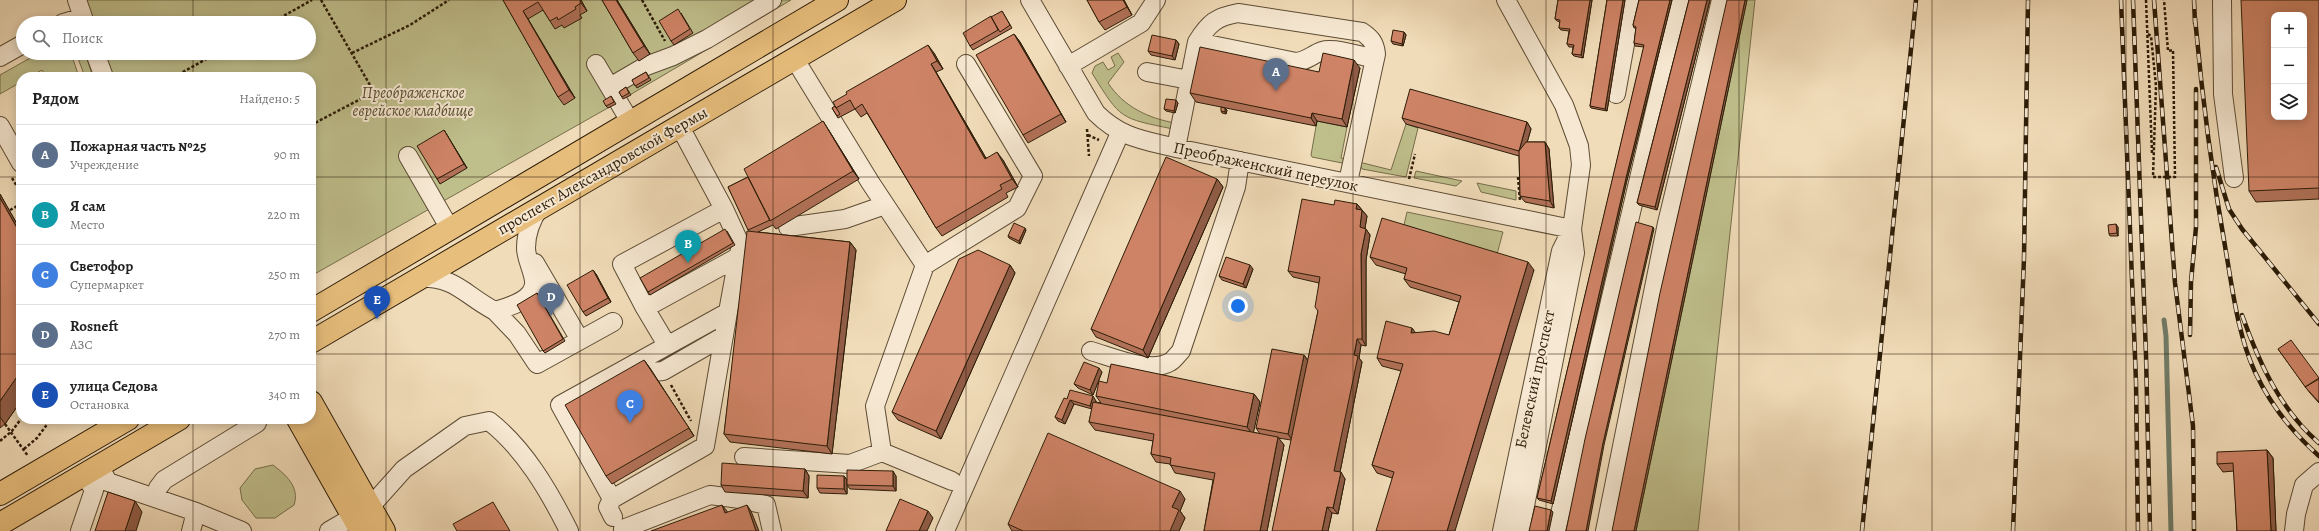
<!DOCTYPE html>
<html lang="ru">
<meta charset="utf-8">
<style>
body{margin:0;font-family:Alegreya,serif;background:#f2f2f2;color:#222}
.controls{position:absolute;right:12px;top:12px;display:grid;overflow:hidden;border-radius:8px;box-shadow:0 2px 10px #0003}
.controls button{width:36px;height:36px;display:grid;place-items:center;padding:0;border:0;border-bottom:1px solid #e0e0e0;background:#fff;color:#222;font:20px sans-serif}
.you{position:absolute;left:1238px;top:306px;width:14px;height:14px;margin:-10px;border:3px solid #fff;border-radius:50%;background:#1a73e8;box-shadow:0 0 0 6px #1a73e833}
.badge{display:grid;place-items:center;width:26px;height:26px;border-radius:50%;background:#0f766e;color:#fff;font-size:13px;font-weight:700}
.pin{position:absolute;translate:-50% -33px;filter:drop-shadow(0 1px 2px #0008)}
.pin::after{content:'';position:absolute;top:21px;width:14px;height:12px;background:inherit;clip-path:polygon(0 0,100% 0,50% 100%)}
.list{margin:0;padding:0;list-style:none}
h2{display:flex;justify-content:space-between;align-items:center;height:52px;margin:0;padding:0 16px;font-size:17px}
h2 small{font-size:13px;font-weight:400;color:#767676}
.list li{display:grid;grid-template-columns:26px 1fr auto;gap:12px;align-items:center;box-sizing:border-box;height:60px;padding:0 16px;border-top:1px solid #e0e0e0}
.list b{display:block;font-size:15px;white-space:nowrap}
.list p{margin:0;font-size:13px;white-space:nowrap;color:#767676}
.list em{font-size:13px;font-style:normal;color:#767676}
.icon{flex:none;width:22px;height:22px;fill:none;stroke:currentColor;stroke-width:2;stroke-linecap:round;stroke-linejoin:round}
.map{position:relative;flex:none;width:2319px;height:531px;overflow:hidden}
.search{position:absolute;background:#fff;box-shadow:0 2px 10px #0003;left:16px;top:16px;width:300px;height:44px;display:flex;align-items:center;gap:10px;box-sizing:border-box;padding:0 14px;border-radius:22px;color:#767676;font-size:15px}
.panel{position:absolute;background:#fff;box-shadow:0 2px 10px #0003;left:16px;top:72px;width:300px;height:352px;border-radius:16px}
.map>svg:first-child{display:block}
.green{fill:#bfbf8c;stroke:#766e4a}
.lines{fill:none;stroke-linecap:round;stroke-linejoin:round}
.stream{stroke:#6f7c69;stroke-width:5}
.minor-casing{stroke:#5d4c34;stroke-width:20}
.major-casing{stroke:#2c1c07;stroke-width:24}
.path{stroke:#2c1c07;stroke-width:2.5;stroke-dasharray:3 2;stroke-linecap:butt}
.minor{stroke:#f6e8d2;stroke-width:18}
.major{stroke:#e8be7c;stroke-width:22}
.rail-casing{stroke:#2c1c07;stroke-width:4.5}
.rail{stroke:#f6e8d2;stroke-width:3;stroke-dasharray:9;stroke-linecap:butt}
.wall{fill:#b17158;stroke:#2c1c07}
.shaded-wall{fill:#905c47;stroke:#2c1c07}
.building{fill:#ce8366;stroke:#2c1c07;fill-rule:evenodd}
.grid{fill:none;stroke:#2c1c07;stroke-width:1;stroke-opacity:0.55}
.labels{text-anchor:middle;stroke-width:4;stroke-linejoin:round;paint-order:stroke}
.park-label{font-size:16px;font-style:italic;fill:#584d2f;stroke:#f6e8d2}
.street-label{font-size:16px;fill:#2c1c07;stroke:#f6e8d2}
</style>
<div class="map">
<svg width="2319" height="531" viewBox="0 0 2319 531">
<rect width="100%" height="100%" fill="#f1dcb9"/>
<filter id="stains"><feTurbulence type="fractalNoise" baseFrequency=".005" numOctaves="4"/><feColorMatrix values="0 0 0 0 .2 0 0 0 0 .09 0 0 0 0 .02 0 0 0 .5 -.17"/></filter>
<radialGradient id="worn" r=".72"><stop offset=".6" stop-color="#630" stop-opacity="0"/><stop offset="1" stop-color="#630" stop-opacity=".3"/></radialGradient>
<!-- green -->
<path class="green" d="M83,0H791L606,109L311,276V77H110L101,53H309V23H91Z
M1747,0H1755L1698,531H1636Z
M39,53H71L79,77H46L42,70L30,77H21V82L0,94V75Z
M76,53H85L93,77H85Z
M1118,53L1124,62L1108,83C1124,107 1148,118 1175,123L1173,129C1120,118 1121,120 1092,73L1095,66L1103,62L1108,70L1115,66L1111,57Z
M1317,121L1347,127L1341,158L1345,159L1342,163L1312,157L1311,155Z
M1406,124L1418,128L1406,177L1362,169L1359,162L1391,170Z
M1416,171L1462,181L1456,186L1414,178Z
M1477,183L1516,191V200L1481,192Z
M1407,212L1503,232L1497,254L1403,229Z
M273,465C286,475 300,487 294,505L275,518H256L242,500L240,488L255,469Z"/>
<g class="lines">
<!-- stream -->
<path class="stream" d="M2164,320L2166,336L2171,531"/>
<!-- minor casing -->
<g class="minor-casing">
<path id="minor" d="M77,0L85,23
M1030,0L1096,113C1121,138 1144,140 1176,148L1572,229
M1506,0L1564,105L1579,146L1581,165L1572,229L1575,253L1520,531
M2222,0L2223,94L2234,178
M63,23L83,17
M1197,42L1296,62C1307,61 1313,54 1322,51C1334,47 1362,56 1375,59
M95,53L104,77
M0,57L23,44
M794,58L870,182L925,265L875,406L882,452L952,481
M596,64L631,123
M1068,66L1141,23L1156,0
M1147,72L1189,80
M610,87L646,66L673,56L707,39L772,0
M1616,94L1633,0
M679,125L724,209L622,264L645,308L738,257L741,246L724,209
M0,126L21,163
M1176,148L1197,42C1209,23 1216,17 1238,13L1362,32C1371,38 1375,43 1376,54L1348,182
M408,156L450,229
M788,227L845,219L885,205
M535,263L580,340
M925,265L1017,208L1033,176L966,64
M418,278C456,276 464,295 495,311C508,307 536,300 534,281C533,270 526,259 526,248C526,232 531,220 540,207
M645,308L667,345
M495,311L517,334L537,364L613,322
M728,312L705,446L612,499L560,405L728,312L738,257
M1091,351C1112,357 1150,374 1170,362C1174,360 1177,355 1181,351L1236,187L1240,161
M653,372L663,371L724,336
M744,457L850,464L882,452
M99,466L108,482L196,512L242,531
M155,498L158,488L164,480L257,423
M612,499L608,507L613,517
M623,529L710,495L740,499L766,505L772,531
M80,531L94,490L85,475
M191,531L196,512
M329,531L370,507L404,469L465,426L489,421C524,448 549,491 569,531
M945,531L1120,133
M1502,531L1561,251L1572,229
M1556,531L1681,0
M1605,531L1667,223L1721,0
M2294,531L2296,514L2304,485L2319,472"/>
</g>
<!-- major casing -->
<g class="major-casing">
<path id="major" d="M311,311L837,0
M311,342L895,0
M311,402L384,531
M298,419L361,531
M0,494L128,419
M0,524L179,419"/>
</g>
<!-- path -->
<path class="path" d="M321,0L378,99
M642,0L665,41
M2146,0L2152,153
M271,23L312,0
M2148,34L2151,36L2156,86L2153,177H2175L2173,50L2168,51L2164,0
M352,53L410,25L449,0
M174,77L217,53
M311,125L374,92
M1087,129L1089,156
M1088,135L1099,140
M1518,177L1520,201
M12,178L21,193
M1409,179L1415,154
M10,210L21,204
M671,385L691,421
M5,424L28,456
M0,441L12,431L21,419
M24,449L37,438L51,419"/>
<!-- minor -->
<use href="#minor" class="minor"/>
<!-- major -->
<use href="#major" class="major"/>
<!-- rail casing -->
<g class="rail-casing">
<path id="rail" d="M2121,0L2136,382L2138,531
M2133,0L2146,355L2150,531
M2154,0L2175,283L2193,426L2194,531
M2194,0L2195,23
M2195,18C2202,96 2212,174 2226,252C2233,292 2238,335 2255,372C2270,404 2293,433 2319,456
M2216,167L2229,209L2242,229L2319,324
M2242,315C2259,363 2280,409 2319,443
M2190,335L2191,282L2196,227V89
M1862,531L1916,0
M2013,531L2024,258L2028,0"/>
</g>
<!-- rail -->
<use href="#rail" class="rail"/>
</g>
<!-- wall -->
<path class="wall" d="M503,0H581L587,11L580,15L582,18L564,28L562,25L555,29L543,10L528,19L575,98L564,105L558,97Z
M602,0H617L650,54L639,61L633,53Z
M1087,0H1124L1132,15L1105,30L1099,22Z
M1558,0H1592L1583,58L1574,56L1572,54L1573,47H1569L1567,44L1569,31L1561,30L1559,28L1560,22L1557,21L1555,19Z
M1607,0H1625L1607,111L1591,108L1590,106Z
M1639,0H1672L1627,180L1553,504L1539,500L1537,498L1644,47L1635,46L1634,43L1636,28H1634L1633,25Z
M1689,0H1710L1657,210L1639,205L1637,203Z
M2319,0V199L2256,202L2249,191Z
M1002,11L1012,28L973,50L970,46Z
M681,13L693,33L674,45L671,41Z
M1404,32L1406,35L1403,46L1393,44L1391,41Z
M1014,34L1020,42L1066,122L1028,143L1023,135Z
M1176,40L1179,44L1175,60L1151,55L1148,51Z
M934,53L943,69L936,72L986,158L1003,160L1018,187L1006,193L1008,197L942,236L936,228L867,113L861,117L855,109L838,118L832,108Z
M1360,68L1347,127L1317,121L1316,126L1196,102L1190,93L1319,72Z
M646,72L651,80L637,88L632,80Z
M626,87L631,95L623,99L619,92Z
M611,96L616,104L608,108L606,106Z
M1178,103L1175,113L1166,111L1164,109Z
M1225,108L1227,110L1226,114L1222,113L1221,111Z
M1402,118L1527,122L1531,129L1527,142H1545L1549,149L1554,208L1525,202L1520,196L1519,156L1406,124Z
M828,129L859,179L776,229L773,225L758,232L850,242L856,250L832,454L730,442L724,434L749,231L728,187L748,177Z
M444,130L467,168L440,184L437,179Z
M1217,179L1223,187L1148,358L1096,337L1091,329Z
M0,194L21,231V401L5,424L0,428Z
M1357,204L1367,216L1365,228L1370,235L1366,260V346L1361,345L1359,358L1362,362L1340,472L1345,479L1338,514L1332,513L1328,531L1291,440L1278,438L1284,445L1267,531H1204L1213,480L1175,473L1170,464L1156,462L1151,454L1153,441L1095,430L1089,422L1092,409L1074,404L1065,424L1058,421L1055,417L1067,399L1096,401V402L1101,403L1096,396L1107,383L1254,394L1260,402L1253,432L1260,434L1256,428L1304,355L1308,360L1318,311L1319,283L1293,277L1288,271L1334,205Z
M2118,227V236H2110L2109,234Z
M1026,230L1020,244L1009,238L1008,236Z
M727,231L735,245L650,295L648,292Z
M1370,257L1534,270L1392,478L1377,473L1372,465L1401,371L1382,366L1377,358L1412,328L1415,333L1449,335L1459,302L1410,287L1404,279L1406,274L1376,265Z
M1010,265L1015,273L941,439L898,420L892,412Z
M1253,269L1246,288L1222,280L1219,276Z
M596,274L611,302L586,316L583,312Z
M537,293L565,341L545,353L543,351Z
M2278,349L2319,378V403L2310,393Z
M644,360L694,436L612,484L606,476Z
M1102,372L1093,395L1078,388L1074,384Z
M2267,450L2273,458L2276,531H2237L2234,471L2223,472L2217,464Z
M805,469L809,476L808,498L725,492L721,485Z
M844,476L847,480L896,476V491L850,489L847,485V494L820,493L817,488Z
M1185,499L1180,511L1185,518L1179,531H1012L1008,524Z"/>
<!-- shaded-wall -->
<path class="shaded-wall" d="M580,0H581L587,11L581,3Z
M616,0H617L650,54L644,46Z
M1123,0H1124L1132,15L1127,7Z
M1590,0H1592L1583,58L1581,55Z
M1623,0H1625L1607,111L1605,109Z
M1670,0H1672L1627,180L1553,504L1551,501L1626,178Z
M1707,0H1710L1657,210L1655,207Z
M1745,0H1747L1636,531H1634Z
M523,11L528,19L575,98L569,90Z
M1404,32L1406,35L1403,46L1402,44Z
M1014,34L1020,42L1066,122L1061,114Z
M1176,40L1179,44L1175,60L1172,56Z
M928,45L934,53L943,69L937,61Z
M1354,60L1360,68L1347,127L1342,119Z
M931,64L936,72L991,167L985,159Z
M1176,100L1178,103L1175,113L1174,111Z
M1225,108L1227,110L1226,114L1225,112Z
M1312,113L1317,121L1316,126L1311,118Z
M823,121L828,129L859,179L853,171Z
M1527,122L1531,129L1523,157L1519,151Z
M444,130L447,135L467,168L464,164Z
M1545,142L1549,149L1554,208L1550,201Z
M997,152L1003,160L1018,187L1012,179Z
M1217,179L1223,187L1148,358L1143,350Z
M0,194L21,231V235L0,198Z
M1357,204L1362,210L1356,209Z
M1362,210L1367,216L1364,234L1360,227Z
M2116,224L2118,227V236L2117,233Z
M1653,227L1654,229L1604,445L1588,531H1586L1603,443Z
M1025,228L1026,230L1020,244L1019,241Z
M1366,229L1370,235L1366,260V346L1362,339L1361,254Z
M850,242L856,250L832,454L827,446Z
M1528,262L1534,270L1455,531H1447Z
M1010,265L1015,273L941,439L936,431Z
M1250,265L1253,269L1246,288L1243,284Z
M593,270L596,274L611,302L608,298Z
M1412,328L1418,336L1411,333Z
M1357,339L1361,345L1359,358L1362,362L1339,477L1334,471Z
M1304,355L1308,361L1292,440L1288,434Z
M644,360L650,368L694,436L689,428Z
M1099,368L1102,372L1093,395L1090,390Z
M21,371V401L5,424L0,417V401Z
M1254,394L1260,402L1253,435L1247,427Z
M1093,396L1096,401L1093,410L1090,406Z
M1070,400L1074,404L1065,424L1062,420Z
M1278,437L1284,445L1267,531H1260Z
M2267,450L2273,458L2276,531H2271Z
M805,469L809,476L808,498L803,491Z
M893,471L896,476V491L893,486Z
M1341,472L1345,479L1338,514L1333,508Z
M844,476L847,480V494L844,489Z
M1180,491L1185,499L1180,511L1185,518L1179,531H1170L1172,507Z
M135,501L142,512L136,531H125Z
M722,505L727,511L730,519L725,513Z
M747,505L751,511L759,531H756Z
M1327,507L1332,513L1328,531H1322Z
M1551,510L1553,512L1549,531H1547Z
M928,511L933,518L927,531H919Z"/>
<!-- building -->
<path class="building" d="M503,0H580L581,3L575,7L576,9L558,20L557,17L550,21L538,2L523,11L569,90L558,97Z
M602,0H616L644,46L633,53Z
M1087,0H1123L1127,7L1099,22Z
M1558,0H1590L1581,55L1572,54L1574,45L1567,44L1570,29L1559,28L1560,20L1555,19Z
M1607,0H1623L1605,109L1590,106Z
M1639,0H1670L1626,178L1551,501L1537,498L1644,45L1634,43L1636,27L1633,25Z
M1689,0H1707L1655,207L1637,203Z
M1727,0H1745L1634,531H1612L1660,293Z
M2241,0H2319V188L2249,191ZM2274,15H2304V117H2274Z
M678,9L690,29L671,41L659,21Z
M1002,11L1010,25L1000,32L991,17Z
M991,16L998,30L970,46L963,33Z
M1393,30L1404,32L1402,44L1391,41Z
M1014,34L1061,114L1023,135L976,55Z
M1152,35L1176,40L1172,56L1148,51Z
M928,45L937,61L931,64L985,159L997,152L1012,179L1000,185L1002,189L936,228L862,104L855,109L850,100L836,108L833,102L847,94L846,92Z
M1200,47L1319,72L1323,53L1354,60L1342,119L1312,113L1311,118L1190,93Z
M646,72L649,78L635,86L632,80Z
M626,87L629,93L622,97L619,92Z
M1410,89L1527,122L1519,151L1526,142H1545L1550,201L1520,196L1519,151L1402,118Z
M611,96L614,102L606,106L603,101Z
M1166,99L1176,100L1174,111L1164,109Z
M835,106L840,114L837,116L832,108Z
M1221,107L1225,108V112L1221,111Z
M823,121L853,171L770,221L744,169Z
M444,130L464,164L437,179L417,146Z
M1166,157L1217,179L1143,350L1091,329Z
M748,177L770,220L748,230L728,187Z
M0,198L21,235V371L0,401Z
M1302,199L1334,205L1335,200L1357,204L1356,209L1362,210L1360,227L1366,229L1361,254L1362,339H1357L1354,355L1358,356L1334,471L1341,472L1333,508L1327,507L1322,531H1272L1318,311L1315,307L1320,277L1288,271Z
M1382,218L1528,262L1447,531H1376L1394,472L1372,465L1403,364L1377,358L1386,321L1412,328L1411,333L1434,331L1449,335L1461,296L1404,279L1407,268L1370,257Z
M1636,222L1653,227L1603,443L1586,531H1566L1585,439Z
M1014,223L1025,228L1019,241L1008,236Z
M2116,224L2117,233L2109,234L2108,225Z
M725,229L733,243L648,292L640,278Z
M747,231L850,242L827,446L724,434Z
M978,250L1010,265L936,431L892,412L959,259Z
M1226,257L1250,265L1243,284L1219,276Z
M593,270L608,298L583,312L567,285Z
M537,293L563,339L543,351L517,305Z
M2291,340L2319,378L2305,387L2306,388L2278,349Z
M1272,349L1304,355L1288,434L1256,428Z
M644,360L689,428L606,476L565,405Z
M1084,362L1099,368L1090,390L1074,384Z
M1111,364L1254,394L1247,427L1096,396L1099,381L1107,383Z
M2319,379V402L2305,387Z
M1070,390L1093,396L1090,406L1070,400L1062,420L1055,417L1064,398L1067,399Z
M1093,402L1278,437L1260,531H1204L1215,473L1170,465L1171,458L1151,454L1154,434L1089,422Z
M1048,433L1180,491L1172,507L1179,510L1170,531H1023L1008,524Z
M2267,450L2271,531H2237L2233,463L2217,464V452Z
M722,463L805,469L803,491L721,485Z
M847,470L893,471V486L847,485Z
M817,475L844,476V489L817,488Z
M108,492L135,501L125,531H95Z
M900,499L928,511L919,531H886Z
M493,502L510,531H457L453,524Z
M722,505L725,513L747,505L756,531H651Z
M1535,506L1551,510L1547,531H1529Z"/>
<!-- grid -->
<path class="grid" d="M193,0V23M386,0V531M580,0V531M773,0V531M966,0V531M1160,0V531M1353,0V531M1546,0V531M1739,0V531M1932,0V531M2126,0V531M193,53V77M0,177H21M311,177H2319M0,354H21M311,354H2319M193,419V531"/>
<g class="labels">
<!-- park labels -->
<g class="park-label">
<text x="413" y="98">Преображенское<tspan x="413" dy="18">еврейское кладбище</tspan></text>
</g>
<!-- street labels -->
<g class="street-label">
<text transform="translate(1266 166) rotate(12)" y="6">Преображенский переулок</text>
<text transform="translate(602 170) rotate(-30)" y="6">проспект Александровской Фермы</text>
<text transform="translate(1534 379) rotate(-78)" y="6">Белевский проспект</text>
</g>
</g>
<rect width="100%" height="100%" filter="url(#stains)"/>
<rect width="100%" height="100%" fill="url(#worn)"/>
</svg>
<div class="controls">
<button>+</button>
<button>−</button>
<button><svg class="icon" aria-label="layers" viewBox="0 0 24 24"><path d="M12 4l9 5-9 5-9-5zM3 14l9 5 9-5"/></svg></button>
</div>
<div class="you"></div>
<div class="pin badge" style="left:1276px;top:91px;background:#5c6f8a">A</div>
<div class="pin badge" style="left:688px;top:263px;background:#0f9aa8">B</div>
<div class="pin badge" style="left:630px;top:423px;background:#3f7fe0">C</div>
<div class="pin badge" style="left:551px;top:316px;background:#5c6f8a">D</div>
<div class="pin badge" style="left:377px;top:319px;background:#1a4fb4">E</div>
<div class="search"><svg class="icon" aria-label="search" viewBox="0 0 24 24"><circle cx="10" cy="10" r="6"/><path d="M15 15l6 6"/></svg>Поиск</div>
<section class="panel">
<h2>Рядом<small>Найдено: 5</small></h2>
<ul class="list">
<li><span class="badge" style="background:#5c6f8a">A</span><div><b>Пожарная часть №25</b><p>Учреждение</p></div><em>90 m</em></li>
<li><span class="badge" style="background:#0f9aa8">B</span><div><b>Я сам</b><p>Место</p></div><em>220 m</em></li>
<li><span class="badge" style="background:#3f7fe0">C</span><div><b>Светофор</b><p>Супермаркет</p></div><em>250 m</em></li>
<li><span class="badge" style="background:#5c6f8a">D</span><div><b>Rosneft</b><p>АЗС</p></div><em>270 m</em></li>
<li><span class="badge" style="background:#1a4fb4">E</span><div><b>улица Седова</b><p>Остановка</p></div><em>340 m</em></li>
</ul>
</section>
</div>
